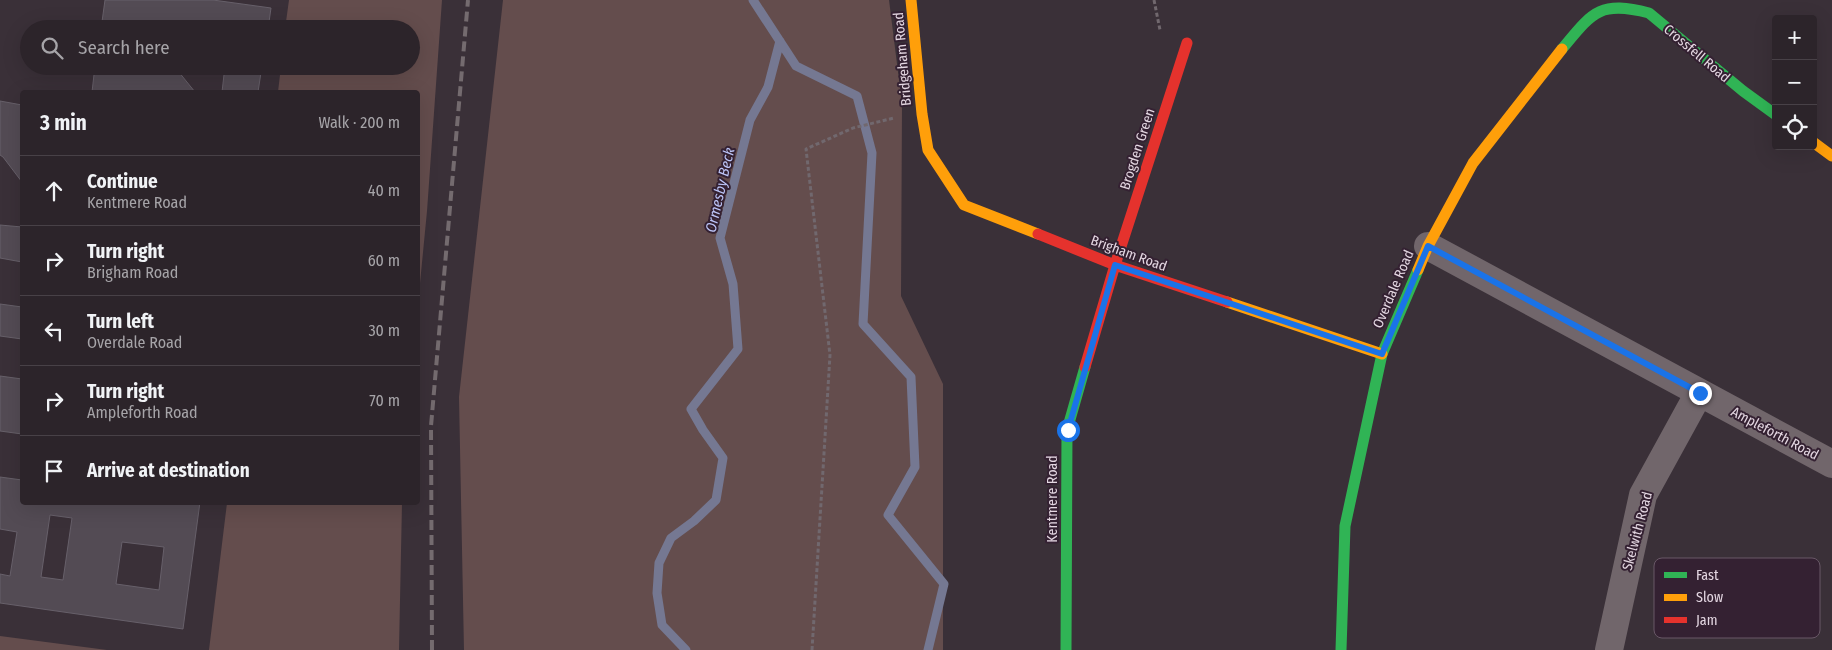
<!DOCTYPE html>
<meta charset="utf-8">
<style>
body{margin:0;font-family:"Fira Sans Condensed",sans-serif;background:#342c32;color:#f1f3f6}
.controls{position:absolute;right:15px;top:15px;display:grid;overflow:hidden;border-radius:5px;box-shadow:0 5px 20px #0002}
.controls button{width:45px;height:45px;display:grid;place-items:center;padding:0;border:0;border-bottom:1px solid #484147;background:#2c242a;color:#f1f3f6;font:25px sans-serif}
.stop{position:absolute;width:15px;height:15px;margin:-11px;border:4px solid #1a73e8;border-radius:50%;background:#fff}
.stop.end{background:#1a73e8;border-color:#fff;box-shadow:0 1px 5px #0008}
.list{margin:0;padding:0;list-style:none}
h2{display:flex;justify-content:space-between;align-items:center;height:65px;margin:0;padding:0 20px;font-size:21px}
h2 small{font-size:16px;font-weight:400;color:#a6a4a8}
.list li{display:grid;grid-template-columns:32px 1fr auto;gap:15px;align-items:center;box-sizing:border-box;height:70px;padding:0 20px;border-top:1px solid #484147}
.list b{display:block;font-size:19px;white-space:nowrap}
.list p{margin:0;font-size:16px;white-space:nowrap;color:#a6a4a8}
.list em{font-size:16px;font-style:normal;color:#a6a4a8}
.icon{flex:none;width:28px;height:28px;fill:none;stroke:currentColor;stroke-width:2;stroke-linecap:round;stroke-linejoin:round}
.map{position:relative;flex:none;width:1832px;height:650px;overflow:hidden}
.search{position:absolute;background:#2c242a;box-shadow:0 5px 20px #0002;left:20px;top:20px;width:400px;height:55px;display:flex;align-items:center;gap:12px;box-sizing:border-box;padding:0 18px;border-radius:28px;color:#a6a4a8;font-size:19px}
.panel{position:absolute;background:#2c242a;box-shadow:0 5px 20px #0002;left:20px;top:90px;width:400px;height:415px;border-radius:5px}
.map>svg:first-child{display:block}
.green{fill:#644d4d}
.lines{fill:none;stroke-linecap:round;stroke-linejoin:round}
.stream{stroke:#757892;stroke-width:9}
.building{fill:#534b54;stroke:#67606a;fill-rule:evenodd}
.path{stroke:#71686e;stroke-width:3;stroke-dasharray:4 2.5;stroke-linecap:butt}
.street{stroke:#71666b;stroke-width:28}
.fast{stroke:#30b455;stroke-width:11}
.slow{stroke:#ff9f0a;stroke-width:11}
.jam{stroke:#e5322d;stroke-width:11}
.rail{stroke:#746b6f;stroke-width:4;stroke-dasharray:10 5;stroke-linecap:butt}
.route{stroke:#1a73e8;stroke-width:6}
.labels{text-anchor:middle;stroke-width:4;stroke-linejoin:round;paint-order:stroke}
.street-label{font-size:14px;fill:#e4d7e2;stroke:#342132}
.water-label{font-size:15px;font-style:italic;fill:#bdc5f8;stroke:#342132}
.key{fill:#342132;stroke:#695867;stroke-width:1}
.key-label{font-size:14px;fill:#e4d7e2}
</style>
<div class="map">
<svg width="1832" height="650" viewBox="0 0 1832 650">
<rect width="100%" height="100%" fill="#3a3038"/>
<!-- green -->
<path class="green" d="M289,0H442L427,211L418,304V92H278L281,66H411V29H285Z
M503,0H889L902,104L901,296L943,384V650H464L459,397Z
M227,503H402L399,650H209Z
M0,636L107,650H0Z"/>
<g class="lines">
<!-- stream -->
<path class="stream" d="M753,0L796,66L857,96L872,153L863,324L911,377L915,467L888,515L944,584L928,650
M686,650L662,625L657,593L659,563L671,538L694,521L716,500L723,458L703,430L691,409L738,349L733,284L720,238L750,120L768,87L780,41"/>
</g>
<!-- building -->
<path class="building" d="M105,0H213L271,8L268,29H181L150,25L151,29H101Z
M95,66H174L195,92H92Z
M225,66H262L258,92H222Z
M0,101L22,105V182L3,157L0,155Z
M0,225L22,227V262L0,258Z
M0,304L22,307V339L0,336Z
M0,376L22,379V434L0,431Z
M0,477L22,480V502H200L183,629L0,603V574L10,576L17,532L0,529ZM50,515L72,518L63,580L41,577ZM122,542L164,547L159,590L116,584Z"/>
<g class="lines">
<!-- path -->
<path class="path" d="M1154,0L1160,30
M812,650L830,355L806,149L853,128L894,118"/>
<!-- street -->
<path class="street" d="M1428,246L1832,464
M1609,650L1643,495L1699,393"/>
<!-- fast -->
<path class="fast" d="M1562,49C1592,13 1599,0 1649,13L1743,91L1776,115
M1066,650L1067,430L1085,367
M1341,650L1345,526L1382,354L1418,270"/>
<!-- slow -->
<path class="slow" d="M911,0L922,114L928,150L964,205L1038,234
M1813,142L1832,156
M1418,270L1428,246L1473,163L1562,49
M1227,302L1382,354"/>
<!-- jam -->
<path class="jam" d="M1038,234L1115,265L1227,302
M1085,367L1115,265L1187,43"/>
<!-- rail -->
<path class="rail" d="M432,650L431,426L468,0"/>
</g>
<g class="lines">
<!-- route -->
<path class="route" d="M1068,430L1115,265L1382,354L1428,246L1700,393"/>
</g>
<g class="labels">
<!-- street labels -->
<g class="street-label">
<text transform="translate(1697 53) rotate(40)" y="5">Crossfell Road</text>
<text transform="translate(902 59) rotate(-95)" y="5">Bridgeham Road</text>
<text transform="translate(1137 149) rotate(-72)" y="5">Brogden Green</text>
<text transform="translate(1129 253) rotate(20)" y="5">Brigham Road</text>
<text transform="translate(1393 289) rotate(-67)" y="5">Overdale Road</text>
<text transform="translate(1775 433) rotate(28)" y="5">Ampleforth Road</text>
<text transform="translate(1052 499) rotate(-90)" y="5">Kentmere Road</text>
<text transform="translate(1637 531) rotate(-75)" y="5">Skelwith Road</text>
</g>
<!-- water labels -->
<g class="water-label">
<text transform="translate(720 190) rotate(-77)" y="5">Ormesby Beck</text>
</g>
</g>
<!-- legend -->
<rect x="1654" y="558" width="166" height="80" rx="8" class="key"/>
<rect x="1664" y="572" width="23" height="6" fill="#30b455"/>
<rect x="1664" y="594" width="23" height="7" fill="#ff9f0a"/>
<rect x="1664" y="617" width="23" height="6" fill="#e5322d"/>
<g class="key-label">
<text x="1696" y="580">Fast</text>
<text x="1696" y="602">Slow</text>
<text x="1696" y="625">Jam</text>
</g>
</svg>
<div class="controls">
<button>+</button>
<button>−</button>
<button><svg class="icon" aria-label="locate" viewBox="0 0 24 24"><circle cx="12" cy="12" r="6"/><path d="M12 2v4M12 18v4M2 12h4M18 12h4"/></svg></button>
</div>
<div class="stop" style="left:1068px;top:430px"></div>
<div class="stop end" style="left:1700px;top:393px"></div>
<div class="search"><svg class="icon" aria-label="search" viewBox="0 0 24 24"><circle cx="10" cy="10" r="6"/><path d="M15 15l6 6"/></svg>Search here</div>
<section class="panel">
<h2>3 min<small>Walk · 200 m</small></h2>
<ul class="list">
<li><svg class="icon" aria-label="ahead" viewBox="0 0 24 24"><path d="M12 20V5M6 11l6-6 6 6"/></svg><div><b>Continue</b><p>Kentmere Road</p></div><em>40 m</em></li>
<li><svg class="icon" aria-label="right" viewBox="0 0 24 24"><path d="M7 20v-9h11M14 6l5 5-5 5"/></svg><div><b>Turn right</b><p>Brigham Road</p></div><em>60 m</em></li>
<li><svg class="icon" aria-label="left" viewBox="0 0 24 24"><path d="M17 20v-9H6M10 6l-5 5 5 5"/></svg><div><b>Turn left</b><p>Overdale Road</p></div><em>30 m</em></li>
<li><svg class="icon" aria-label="right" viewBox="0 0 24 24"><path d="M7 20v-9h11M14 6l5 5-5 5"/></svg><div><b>Turn right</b><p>Ampleforth Road</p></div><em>70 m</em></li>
<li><svg class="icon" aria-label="arrive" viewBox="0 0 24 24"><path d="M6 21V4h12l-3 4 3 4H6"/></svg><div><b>Arrive at destination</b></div></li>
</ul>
</section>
</div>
